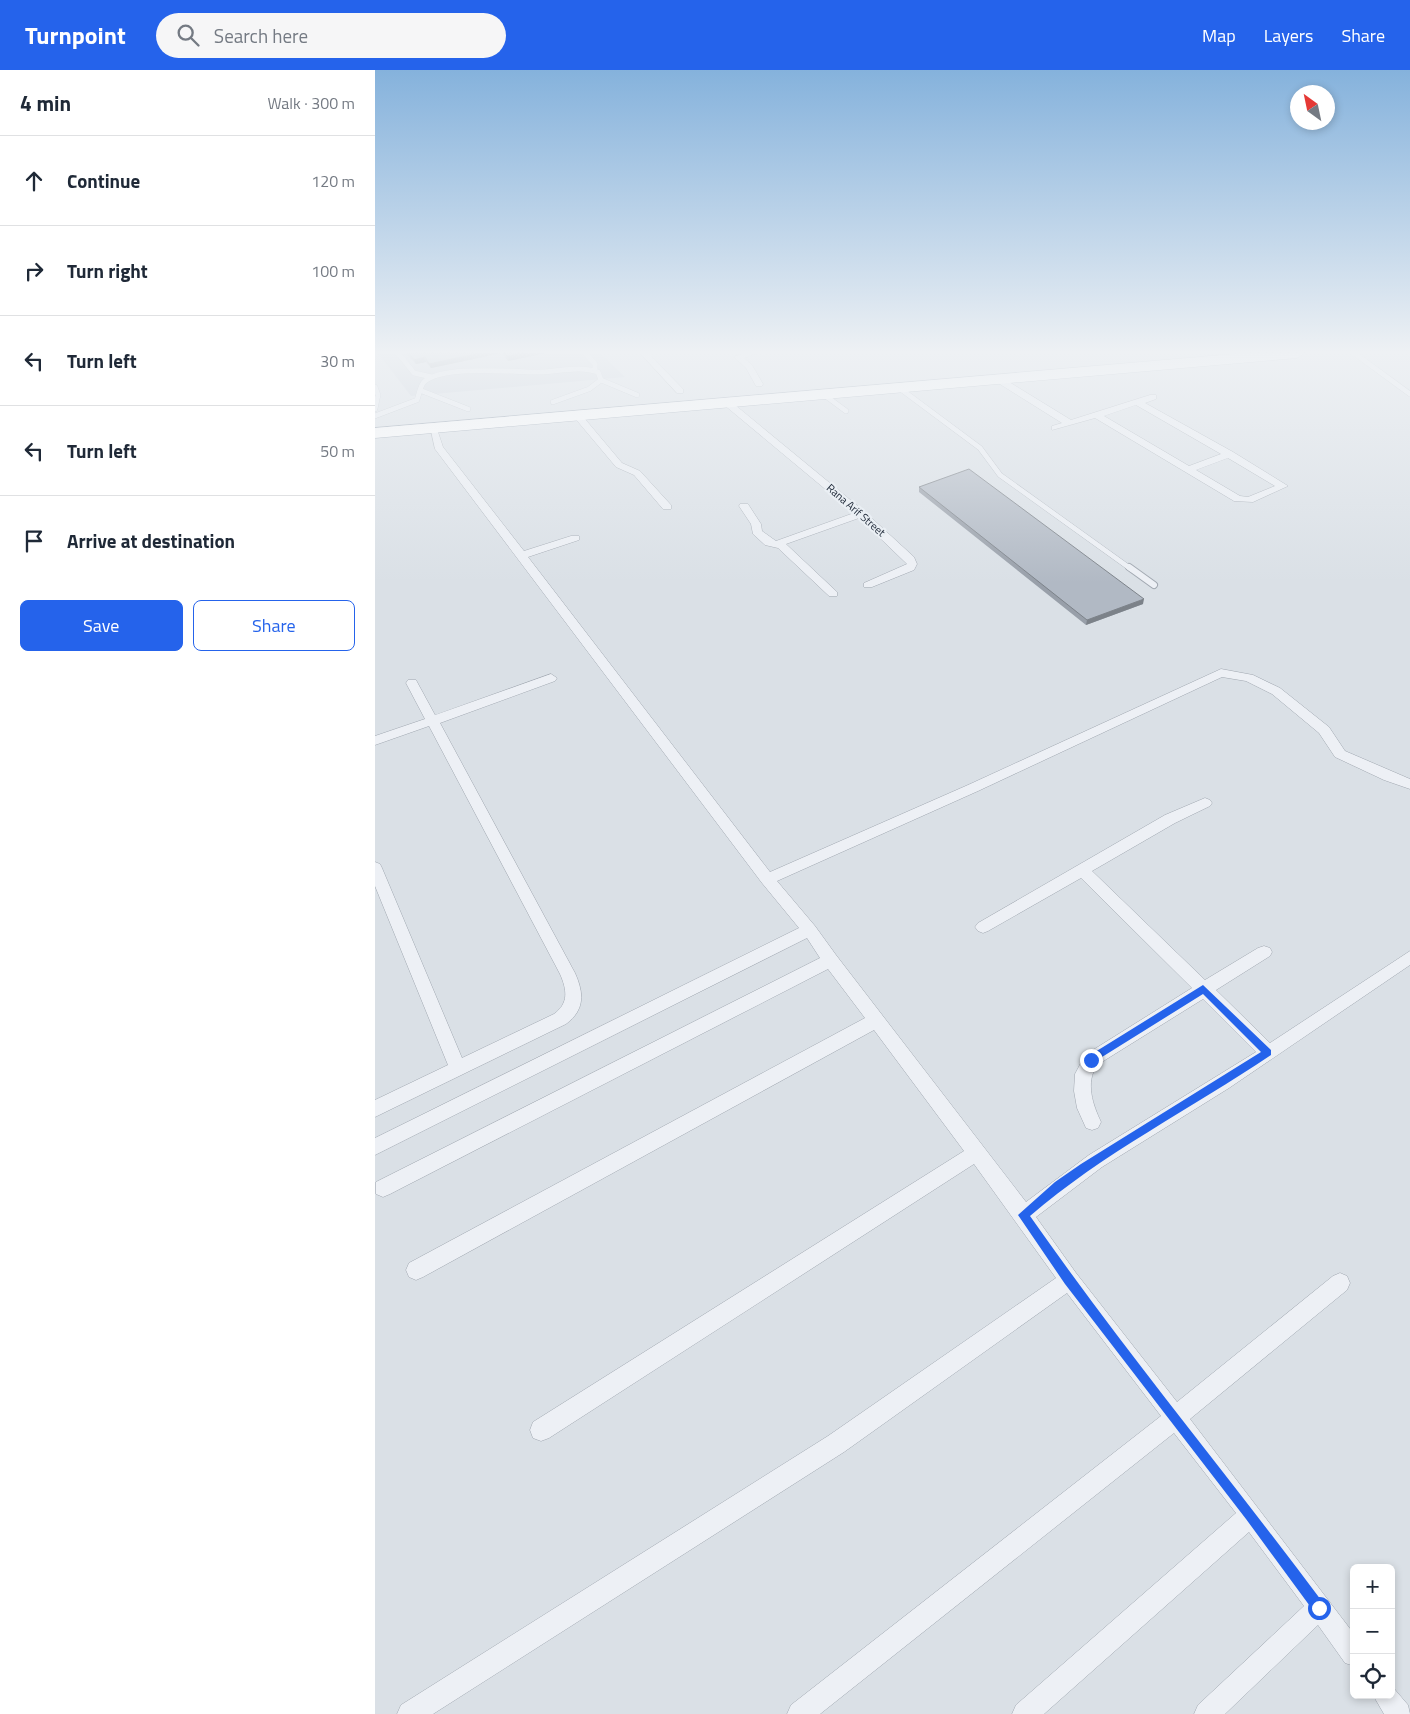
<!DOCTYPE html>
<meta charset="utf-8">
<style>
body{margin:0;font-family:"Titillium Web",sans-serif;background:#f6f6f7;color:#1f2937}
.controls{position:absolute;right:15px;bottom:15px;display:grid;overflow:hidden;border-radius:8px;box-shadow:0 2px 8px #0003}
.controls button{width:45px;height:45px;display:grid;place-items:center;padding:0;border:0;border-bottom:1px solid #e0e1e3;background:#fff;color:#1f2937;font:25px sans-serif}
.compass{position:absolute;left:915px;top:15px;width:45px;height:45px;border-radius:50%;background:#fff;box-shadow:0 2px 8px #0003;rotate:327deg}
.stop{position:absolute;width:15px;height:15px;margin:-11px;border:4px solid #2563eb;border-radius:50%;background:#fff}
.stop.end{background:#2563eb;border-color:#fff;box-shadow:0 1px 5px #0008}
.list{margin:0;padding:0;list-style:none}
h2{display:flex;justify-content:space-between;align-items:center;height:65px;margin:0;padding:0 20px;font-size:21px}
h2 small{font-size:16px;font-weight:400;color:#747a83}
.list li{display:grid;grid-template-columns:32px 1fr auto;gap:15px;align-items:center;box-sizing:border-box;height:90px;padding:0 20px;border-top:1px solid #e0e1e3}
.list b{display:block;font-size:19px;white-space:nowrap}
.list em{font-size:16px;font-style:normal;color:#747a83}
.actions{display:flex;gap:10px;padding:15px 20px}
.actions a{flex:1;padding:11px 0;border:1px solid #2563eb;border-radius:8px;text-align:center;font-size:18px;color:#2563eb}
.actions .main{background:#2563eb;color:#fff}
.icon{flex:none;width:28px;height:28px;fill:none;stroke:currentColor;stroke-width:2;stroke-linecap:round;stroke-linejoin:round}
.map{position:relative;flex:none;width:1035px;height:1644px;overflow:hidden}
header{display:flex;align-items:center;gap:30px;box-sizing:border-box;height:70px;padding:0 25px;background:#2563eb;color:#fff}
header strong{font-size:24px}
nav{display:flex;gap:28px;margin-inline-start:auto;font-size:18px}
.search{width:350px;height:45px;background:#f6f6f7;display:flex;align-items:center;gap:12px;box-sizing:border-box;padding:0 18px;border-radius:28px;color:#747a83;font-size:19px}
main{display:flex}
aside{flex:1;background:#fff}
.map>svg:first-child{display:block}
.built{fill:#c8cfd9}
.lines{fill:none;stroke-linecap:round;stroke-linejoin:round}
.lane-far1-casing{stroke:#a0a7b0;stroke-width:5.5}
.lane-casing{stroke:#a0a7b0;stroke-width:8}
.street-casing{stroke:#a0a7b0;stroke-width:1}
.highway-casing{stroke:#818e9e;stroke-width:1}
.lane-far1{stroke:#edf0f5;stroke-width:5}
.lane{stroke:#edf0f5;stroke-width:6}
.street{fill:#edf0f5;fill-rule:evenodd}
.highway{fill:#fff;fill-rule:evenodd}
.wall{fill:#989fa9}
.shaded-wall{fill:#7c8289}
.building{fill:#b1b9c4;stroke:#7c8289}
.route{fill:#2563eb}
.labels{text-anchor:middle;stroke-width:4.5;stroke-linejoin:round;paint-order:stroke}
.far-street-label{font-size:11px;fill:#242e3d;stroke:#eaeff4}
</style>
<header>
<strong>Turnpoint</strong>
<div class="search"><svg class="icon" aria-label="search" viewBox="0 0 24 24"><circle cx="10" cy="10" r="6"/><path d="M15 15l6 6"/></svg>Search here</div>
<nav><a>Map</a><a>Layers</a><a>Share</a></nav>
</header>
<main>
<aside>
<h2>4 min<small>Walk · 300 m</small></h2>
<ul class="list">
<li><svg class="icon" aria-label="ahead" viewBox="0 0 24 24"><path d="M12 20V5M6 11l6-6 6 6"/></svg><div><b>Continue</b></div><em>120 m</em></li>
<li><svg class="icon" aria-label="right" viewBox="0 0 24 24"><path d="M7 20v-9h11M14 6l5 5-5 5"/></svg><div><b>Turn right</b></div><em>100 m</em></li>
<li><svg class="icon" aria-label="left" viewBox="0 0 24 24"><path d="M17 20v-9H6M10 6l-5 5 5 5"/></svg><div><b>Turn left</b></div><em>30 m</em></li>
<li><svg class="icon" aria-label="left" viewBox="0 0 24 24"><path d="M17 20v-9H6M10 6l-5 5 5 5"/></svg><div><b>Turn left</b></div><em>50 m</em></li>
<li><svg class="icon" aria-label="arrive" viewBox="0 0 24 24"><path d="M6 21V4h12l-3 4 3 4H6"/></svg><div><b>Arrive at destination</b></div></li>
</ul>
<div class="actions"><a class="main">Save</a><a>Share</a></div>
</aside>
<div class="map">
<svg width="1035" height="1644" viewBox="0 0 1035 1644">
<rect width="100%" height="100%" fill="#dae0e6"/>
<!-- built -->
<path class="built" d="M3,283H225L250,307L36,326Z"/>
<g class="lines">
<!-- lane-far1 casing -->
<g class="lane-far1-casing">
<path id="lane-far1" d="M23,283L39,303L57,307
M210,283L220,294V301
M979,283L1035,324
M226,310L262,325
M0,317L3,325L0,339
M523,317L605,378L625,405L756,499
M47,321L93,339
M448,324L471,341
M178,332L214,319L226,310
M0,346L42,330C44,325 45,316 49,312C67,295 138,302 162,302C183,302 203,295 223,302L226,310"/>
</g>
<!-- lane casing -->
<g class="lane-casing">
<path id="lane" d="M754,497L779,515"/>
</g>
<!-- street casing -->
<g class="street-casing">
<path id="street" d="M265,283H273L308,319V323H302Z
M369,283H381L369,288L377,295L388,314L387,316H381L371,298L359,287Z
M620,307H626L696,350L775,325H781V329L770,333L858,382L913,416L878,432L859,431L720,348L677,360V356L687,353L620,311ZM761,335L846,384L814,396L729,346ZM853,388L900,416L873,427L865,426L821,400Z
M348,330H354L490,442L539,487L542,494L539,500L497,517H489V513L532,494L484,448L411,474L462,522V526H454L403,478L390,475L378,464L376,454L364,436L365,434H373L386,454L387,461L401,471L479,443L348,334Z
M199,343H205L247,393L265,401L296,435V439H288L259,405L241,397L199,347Z
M55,356H61L68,377L149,481L196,466H204V470L153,487L395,802L593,715L846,599L878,605L905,618L954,657L970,681L1035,709V719L1009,710L960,687L944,663L897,624L871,611L847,607L603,721L402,811L440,856L461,885L651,1132L714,1085L881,982L828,929L722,995C710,1013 718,1035 726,1052L723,1058L717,1060L711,1058L702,1038L699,1021L700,1004L710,985L817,918L706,808L613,861L608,863L603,861L600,857L603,853L790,745L830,728L835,730L837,733L835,736L800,753L717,801L830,910L883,878L889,876L895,878L897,882L895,886L841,920L895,973L1035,881V895L854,1018L727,1097L661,1147L701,1203L802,1332L958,1206L965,1203L972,1206L975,1213L972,1220L815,1349L979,1564V1596L970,1593L943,1555L850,1644H819L823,1635L929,1536L874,1462L669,1644H637L641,1635L861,1443L799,1363L445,1644H412L416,1635L786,1346L692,1223L469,1382L58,1644H22L26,1635L453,1366L681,1208L599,1094L174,1368L166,1371L158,1368L155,1360L158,1352L589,1081L499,960L48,1207L41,1210L34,1207L31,1200L34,1193L490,948L453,899L15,1124L8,1127L1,1124V1112L445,888L432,868L0,1085V1068L424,858L387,813L60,379Z
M176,604L182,608L180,611L65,653L200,903C209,923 210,940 191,954L0,1047V1030L73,995L0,816V792L5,794L7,798L87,988L179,944C194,933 192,920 185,904L54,656L0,675V666L50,649L31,613L33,610H41L60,645Z
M1016,1615L1033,1635L1035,1644H1009L998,1625H1016Z"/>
</g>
<!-- highway casing -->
<g class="highway-casing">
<path id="highway" d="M871,283H930L922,288L0,368V358Z"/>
</g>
<!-- lane-far1 -->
<use href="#lane-far1" class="lane-far1"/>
<!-- lane -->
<use href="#lane" class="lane"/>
<!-- street -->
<use href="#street" class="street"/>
<!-- highway -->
<use href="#highway" class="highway"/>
</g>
<!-- wall -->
<path class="wall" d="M31,283H171L133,291L127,283L56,298L51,292L41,294Z
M544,417L768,534L711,555L544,422Z"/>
<!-- shaded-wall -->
<path class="shaded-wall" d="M104,283H127L56,298L54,294Z
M148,283H171L133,291L132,286Z
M50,287L51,292L41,294L39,290Z
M769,529L768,534L711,555L712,550Z"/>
<!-- building -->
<path class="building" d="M34,283H104L54,294L50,287L39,290Z
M129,283H148L132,286Z
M594,399L769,529L712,550L544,417Z"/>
<!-- sky -->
<linearGradient id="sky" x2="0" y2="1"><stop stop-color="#85b2dc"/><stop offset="0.55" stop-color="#eef1f4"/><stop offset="1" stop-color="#eef1f4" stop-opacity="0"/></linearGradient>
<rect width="1035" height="513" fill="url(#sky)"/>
<!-- route -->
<path class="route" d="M828,915L896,980V985C816,1039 728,1083 655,1146C748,1279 852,1404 949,1534L951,1538L949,1543L944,1545L940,1543L871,1449L690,1214L643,1145L680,1112L706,1094L886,982L828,924L719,992H712V987Z"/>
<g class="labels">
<!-- far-street labels -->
<g class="far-street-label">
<text transform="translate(481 440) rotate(41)" y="4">Rana Arif Street</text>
</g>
</g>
</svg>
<div class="controls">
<button>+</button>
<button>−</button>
<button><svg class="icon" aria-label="locate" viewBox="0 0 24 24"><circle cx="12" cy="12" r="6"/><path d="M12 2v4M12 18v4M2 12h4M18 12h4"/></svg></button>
</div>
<svg class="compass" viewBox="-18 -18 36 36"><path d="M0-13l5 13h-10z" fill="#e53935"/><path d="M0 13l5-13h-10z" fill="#747a83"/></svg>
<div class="stop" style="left:944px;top:1538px"></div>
<div class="stop end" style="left:716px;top:990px"></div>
</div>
</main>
